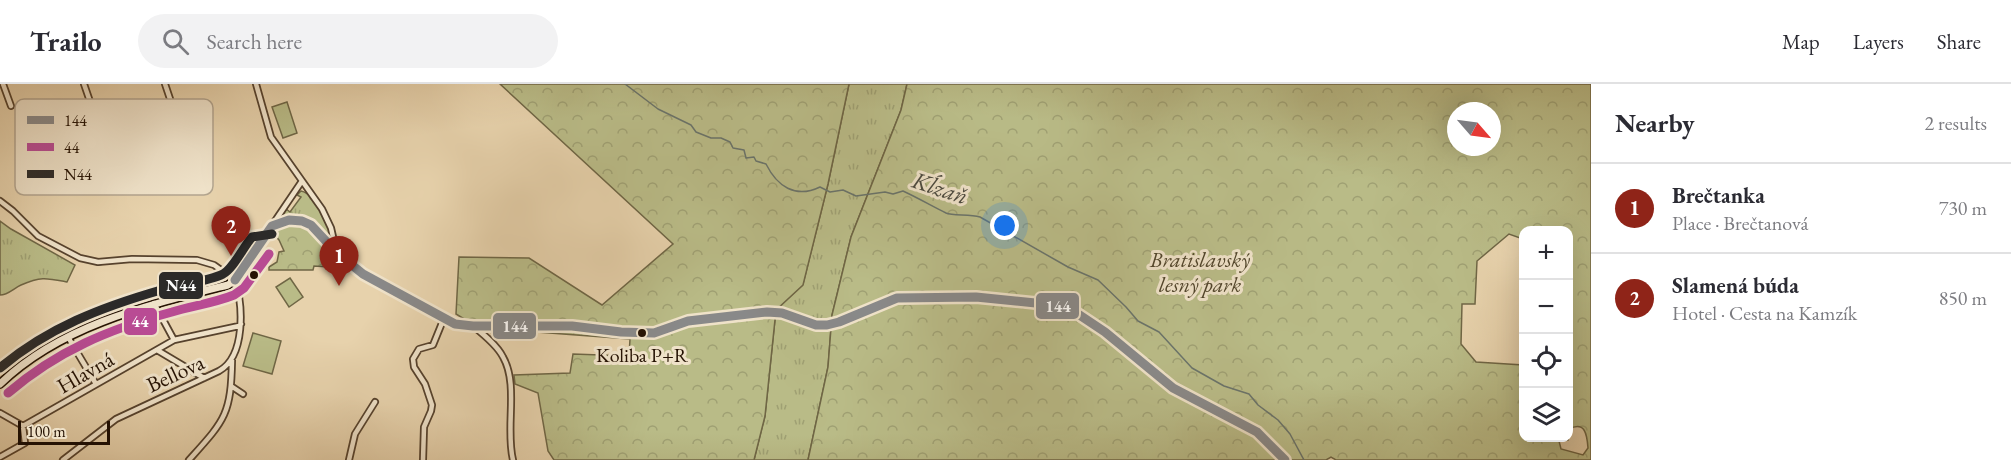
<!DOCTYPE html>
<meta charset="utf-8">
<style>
body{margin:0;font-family:"EB Garamond",serif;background:#f2f2f3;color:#2b2b33}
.controls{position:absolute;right:18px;bottom:18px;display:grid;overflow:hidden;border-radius:12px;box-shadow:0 6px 24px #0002}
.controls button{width:54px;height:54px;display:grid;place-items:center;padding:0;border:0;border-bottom:2px solid #e1e1e2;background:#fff;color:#2b2b33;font:30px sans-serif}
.compass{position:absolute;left:1447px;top:18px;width:54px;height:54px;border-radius:50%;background:#fff;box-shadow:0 6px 24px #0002;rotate:118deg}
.scale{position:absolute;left:18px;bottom:15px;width:92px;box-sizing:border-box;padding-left:6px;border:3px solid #251203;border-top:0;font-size:16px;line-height:21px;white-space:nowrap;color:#251203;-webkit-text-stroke:4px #efe2c9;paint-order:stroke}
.you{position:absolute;left:1005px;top:142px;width:21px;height:21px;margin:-15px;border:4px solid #fff;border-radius:50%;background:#1a73e8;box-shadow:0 0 0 9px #1a73e833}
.badge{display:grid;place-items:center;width:39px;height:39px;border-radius:50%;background:#8f2418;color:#fff;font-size:20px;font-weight:700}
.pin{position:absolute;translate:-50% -50px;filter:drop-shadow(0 2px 3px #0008)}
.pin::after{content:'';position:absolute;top:32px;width:21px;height:18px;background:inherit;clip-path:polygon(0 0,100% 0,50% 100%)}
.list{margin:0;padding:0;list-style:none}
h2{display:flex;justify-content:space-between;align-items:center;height:78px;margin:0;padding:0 24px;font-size:26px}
h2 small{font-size:20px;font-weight:400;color:#7c7c81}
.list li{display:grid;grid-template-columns:39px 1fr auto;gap:18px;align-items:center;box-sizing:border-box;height:90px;padding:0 24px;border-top:2px solid #e1e1e2}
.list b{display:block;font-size:22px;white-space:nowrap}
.list p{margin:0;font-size:20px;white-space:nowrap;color:#7c7c81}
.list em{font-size:20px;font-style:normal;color:#7c7c81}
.icon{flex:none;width:33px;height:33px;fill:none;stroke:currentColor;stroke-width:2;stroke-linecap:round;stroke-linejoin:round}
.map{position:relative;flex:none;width:1591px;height:376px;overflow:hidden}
header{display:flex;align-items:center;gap:36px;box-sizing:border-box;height:84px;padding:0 30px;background:#fff;border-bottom:2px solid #e1e1e2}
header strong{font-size:28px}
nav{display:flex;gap:33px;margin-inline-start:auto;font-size:21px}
.search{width:420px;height:54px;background:#f2f2f3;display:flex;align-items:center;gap:15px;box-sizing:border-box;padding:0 21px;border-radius:33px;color:#7c7c81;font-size:22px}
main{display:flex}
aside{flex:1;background:#fff}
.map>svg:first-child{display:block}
.grass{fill:url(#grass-tufts);stroke:#6f6645;stroke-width:1.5}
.forest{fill:url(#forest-crowns);stroke:#6f6645;stroke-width:1.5;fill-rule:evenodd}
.pitch{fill:#b9bb87;stroke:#6f6645;stroke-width:1.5}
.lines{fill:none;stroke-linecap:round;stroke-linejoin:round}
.stream{stroke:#6a746b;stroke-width:1.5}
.street-casing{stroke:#56422d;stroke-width:8}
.secondary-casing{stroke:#251203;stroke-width:10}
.street{stroke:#efe2c9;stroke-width:4.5}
.secondary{stroke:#efe2c9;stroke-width:7}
.bus-1-casing{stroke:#efe2c9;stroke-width:14}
.bus-2-casing{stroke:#efe2c9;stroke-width:14}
.bus-3-casing{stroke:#efe2c9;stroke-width:14}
.bus-1{stroke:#898989;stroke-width:9}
.bus-2{stroke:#b94b94;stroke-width:9}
.bus-3{stroke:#2b2a29;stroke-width:9}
.bus-dot{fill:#251203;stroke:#efe2c9;stroke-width:2}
.labels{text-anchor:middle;stroke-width:6;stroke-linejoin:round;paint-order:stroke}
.bus-label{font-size:20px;fill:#251203;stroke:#efe2c9}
.park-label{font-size:22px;font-style:italic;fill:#51452b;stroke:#efe2c9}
.street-label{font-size:22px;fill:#251203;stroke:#efe2c9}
.water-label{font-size:24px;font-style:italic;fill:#4d4b40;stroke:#efe2c9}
.key{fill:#efe2c9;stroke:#b2a48e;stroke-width:1.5}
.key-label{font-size:16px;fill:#251203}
.line-badge{stroke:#efe2c9;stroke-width:2}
.badge-label{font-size:16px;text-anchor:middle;font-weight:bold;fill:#fff}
</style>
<header>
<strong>Trailo</strong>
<div class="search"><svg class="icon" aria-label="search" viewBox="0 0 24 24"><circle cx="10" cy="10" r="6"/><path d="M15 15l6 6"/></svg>Search here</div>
<nav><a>Map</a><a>Layers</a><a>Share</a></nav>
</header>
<main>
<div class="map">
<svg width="1591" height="376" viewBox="0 0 1591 376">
<defs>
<pattern id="grass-tufts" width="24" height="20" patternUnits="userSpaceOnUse" patternTransform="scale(1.5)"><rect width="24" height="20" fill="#b9bb87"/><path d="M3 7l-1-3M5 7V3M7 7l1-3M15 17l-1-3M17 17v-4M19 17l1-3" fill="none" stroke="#9fa073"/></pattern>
<pattern id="forest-crowns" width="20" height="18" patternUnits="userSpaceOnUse" patternTransform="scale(1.5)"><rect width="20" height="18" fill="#b9bb87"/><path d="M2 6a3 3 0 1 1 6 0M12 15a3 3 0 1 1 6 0" fill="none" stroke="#9fa073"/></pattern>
</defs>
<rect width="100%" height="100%" fill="#e7d2ac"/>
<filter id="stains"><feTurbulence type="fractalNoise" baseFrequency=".00333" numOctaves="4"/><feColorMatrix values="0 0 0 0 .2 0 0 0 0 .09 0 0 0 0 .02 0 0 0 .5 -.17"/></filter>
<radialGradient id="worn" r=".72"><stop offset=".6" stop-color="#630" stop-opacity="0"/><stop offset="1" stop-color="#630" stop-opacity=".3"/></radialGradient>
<!-- grass -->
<path class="grass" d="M849,0H907L901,26L851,153L832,231L828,283L808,376H754L765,332L776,226L803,200L828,100Z
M301,107C319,111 329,146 334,162L310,138L299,133H282L286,125L290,128L301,113L297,111Z
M0,137L11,145L75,181L67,198C47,194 41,192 21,201C14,204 8,211 0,211Z"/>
<!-- forest -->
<path class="forest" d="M500,0H849L828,100L803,201L776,226L765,332L754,376H554L548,367L538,309L515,300L514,291L570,289L573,270L629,272L630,255L536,248L499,252L474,241L456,230L459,173L529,174L602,221L673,160Z
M907,0H1591V376H1336L1331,373L1326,376H808L828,283L832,231L851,153L901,26ZM1456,27H1492V63H1456ZM1524,147H1568L1569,178L1572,196L1568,251L1569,345C1585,337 1587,350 1588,364L1583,371L1561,365L1559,357L1568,356V354H1524L1523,281L1476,278L1461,260L1462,220H1475L1477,177L1509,150L1523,155Z
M294,139L309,144L345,181V184L314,182L313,186H269V183L277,178L279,168L284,167L279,156L272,148L283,140Z"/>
<!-- pitch -->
<path class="pitch" d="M287,18L297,49L283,54L272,23Z
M290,194L303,213L289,223L276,203Z
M253,249L281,257L272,290L243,282Z"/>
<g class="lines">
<!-- stream -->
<path class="stream" d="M625,0L658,25L691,41L696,48L711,54H721L730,58L733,64L744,66L746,74L754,73L756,77L766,80C777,102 795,115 820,103L830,108L843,106L856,112L885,108L893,110L903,107C918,114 932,122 946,129C953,132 969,130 980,133L1068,183L1098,196L1126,223L1138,237L1159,248L1192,284L1224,302L1249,310L1258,321L1278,336L1290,350L1304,376
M85,177L98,181L110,179"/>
<!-- street casing -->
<g class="street-casing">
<path id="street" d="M3,0L11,22
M84,0L96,35
M165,0L194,86
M256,0L271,53L322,125L331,144L336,166
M0,117L13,127L38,152L80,174L98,178L132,175L197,176L214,181L235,196
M272,142L289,136L302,137L311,141L337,169L363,190L455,240L473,242H572L621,248L654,249L688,237L767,228L782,229L816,241H827L839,238L897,214L916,213H976L1055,221L1078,230L1105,248L1173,304L1257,348L1285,376
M235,196L302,97
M154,219L174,256
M473,242C483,250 497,261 503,273C519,301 505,344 513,376
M68,253L96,300
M157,266L204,294
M231,302L243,310
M0,329L23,342
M0,373L25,359L23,342L174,256L239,242L241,240
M63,376L116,335L219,287C246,272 243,221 235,196
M189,376C225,336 231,331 232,276
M349,376L355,350L375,318
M423,376L424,343L431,327L432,321L425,300L414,283L413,275L419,265L433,261L444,234"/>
</g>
<!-- secondary casing -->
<g class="secondary-casing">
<path id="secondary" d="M0,300C61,241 148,221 228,201L235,196"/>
</g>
<!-- street -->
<use href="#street" class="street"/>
<!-- secondary -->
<use href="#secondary" class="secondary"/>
<!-- bus-1 casing -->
<g class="bus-1-casing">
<path id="bus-1" d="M272,142L289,136L302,137L311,141L337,169L363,190L455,240L473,242H572L621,248L654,249L688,237L767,228L782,229L816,241H827L839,238L897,214L976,213L1055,221L1078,230L1105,248L1173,304L1257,348L1285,376
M235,196L272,142"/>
</g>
<!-- bus-2 casing -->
<g class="bus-2-casing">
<path id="bus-2" d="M8,309C57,267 109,245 172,228C192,222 214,219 234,211L244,204L269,170"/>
</g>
<!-- bus-3 casing -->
<g class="bus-3-casing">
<path id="bus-3" d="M0,284C47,244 102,223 161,206C177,201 210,197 223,190C233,185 244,162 252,153L272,150"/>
</g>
<!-- bus-1 -->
<use href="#bus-1" class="bus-1"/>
<!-- bus-2 -->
<use href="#bus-2" class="bus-2"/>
<!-- bus-3 -->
<use href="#bus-3" class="bus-3"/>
</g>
<!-- markers -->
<g class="bus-dot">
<circle cx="254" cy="191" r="5"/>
<circle cx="642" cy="249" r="5"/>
</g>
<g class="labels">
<!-- bus labels -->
<g class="bus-label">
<text x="642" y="278">Koliba P+R</text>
</g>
<!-- park labels -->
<g class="park-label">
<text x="1200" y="183">Bratislavský<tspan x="1200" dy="25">lesný park</tspan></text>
</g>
<!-- street labels -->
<g class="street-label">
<text transform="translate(85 288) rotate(-30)" y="8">Hlavná</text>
<text transform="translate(175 289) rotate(-25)" y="8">Bellova</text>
</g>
<!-- water labels -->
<g class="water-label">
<text transform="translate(940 104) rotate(18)" y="8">Kĺzaň</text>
</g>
</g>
<!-- legend -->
<rect x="15" y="15" width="198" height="96" rx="9" class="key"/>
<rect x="27" y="32" width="27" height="8" fill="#898989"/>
<rect x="27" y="59" width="27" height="8" fill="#b94b94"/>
<rect x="27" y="86" width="27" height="8" fill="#2b2a29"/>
<g class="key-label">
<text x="64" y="42">144</text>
<text x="64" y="69">44</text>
<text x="64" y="96">N44</text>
</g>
<g class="line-badge">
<rect x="158" y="187" width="46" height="29" rx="6" fill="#2b2a29"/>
<rect x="1035" y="208" width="45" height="28" rx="6" fill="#898989"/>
<rect x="123" y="223" width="35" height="29" rx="6" fill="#b94b94"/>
<rect x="492" y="228" width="45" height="28" rx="6" fill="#898989"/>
</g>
<g class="badge-label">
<text x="181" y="207">N44</text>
<text x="1058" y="228">144</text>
<text x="140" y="243">44</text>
<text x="515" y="248">144</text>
</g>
<rect width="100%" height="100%" filter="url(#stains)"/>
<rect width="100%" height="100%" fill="url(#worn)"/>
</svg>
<div class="controls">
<button>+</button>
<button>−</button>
<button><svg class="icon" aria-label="locate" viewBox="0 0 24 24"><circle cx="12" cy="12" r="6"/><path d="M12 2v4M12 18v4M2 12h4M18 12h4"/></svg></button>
<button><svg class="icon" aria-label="layers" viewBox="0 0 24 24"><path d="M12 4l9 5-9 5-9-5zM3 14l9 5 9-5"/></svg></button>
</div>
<svg class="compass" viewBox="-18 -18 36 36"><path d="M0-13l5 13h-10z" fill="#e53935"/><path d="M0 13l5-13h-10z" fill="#7c7c81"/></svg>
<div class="scale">100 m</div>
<div class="you"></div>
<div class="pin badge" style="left:339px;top:202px">1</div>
<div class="pin badge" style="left:231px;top:172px">2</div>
</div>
<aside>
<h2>Nearby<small>2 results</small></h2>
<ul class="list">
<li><span class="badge">1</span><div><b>Brečtanka</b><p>Place · Brečtanová</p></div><em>730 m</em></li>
<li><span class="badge">2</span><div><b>Slamená búda</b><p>Hotel · Cesta na Kamzík</p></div><em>850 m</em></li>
</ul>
</aside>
</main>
